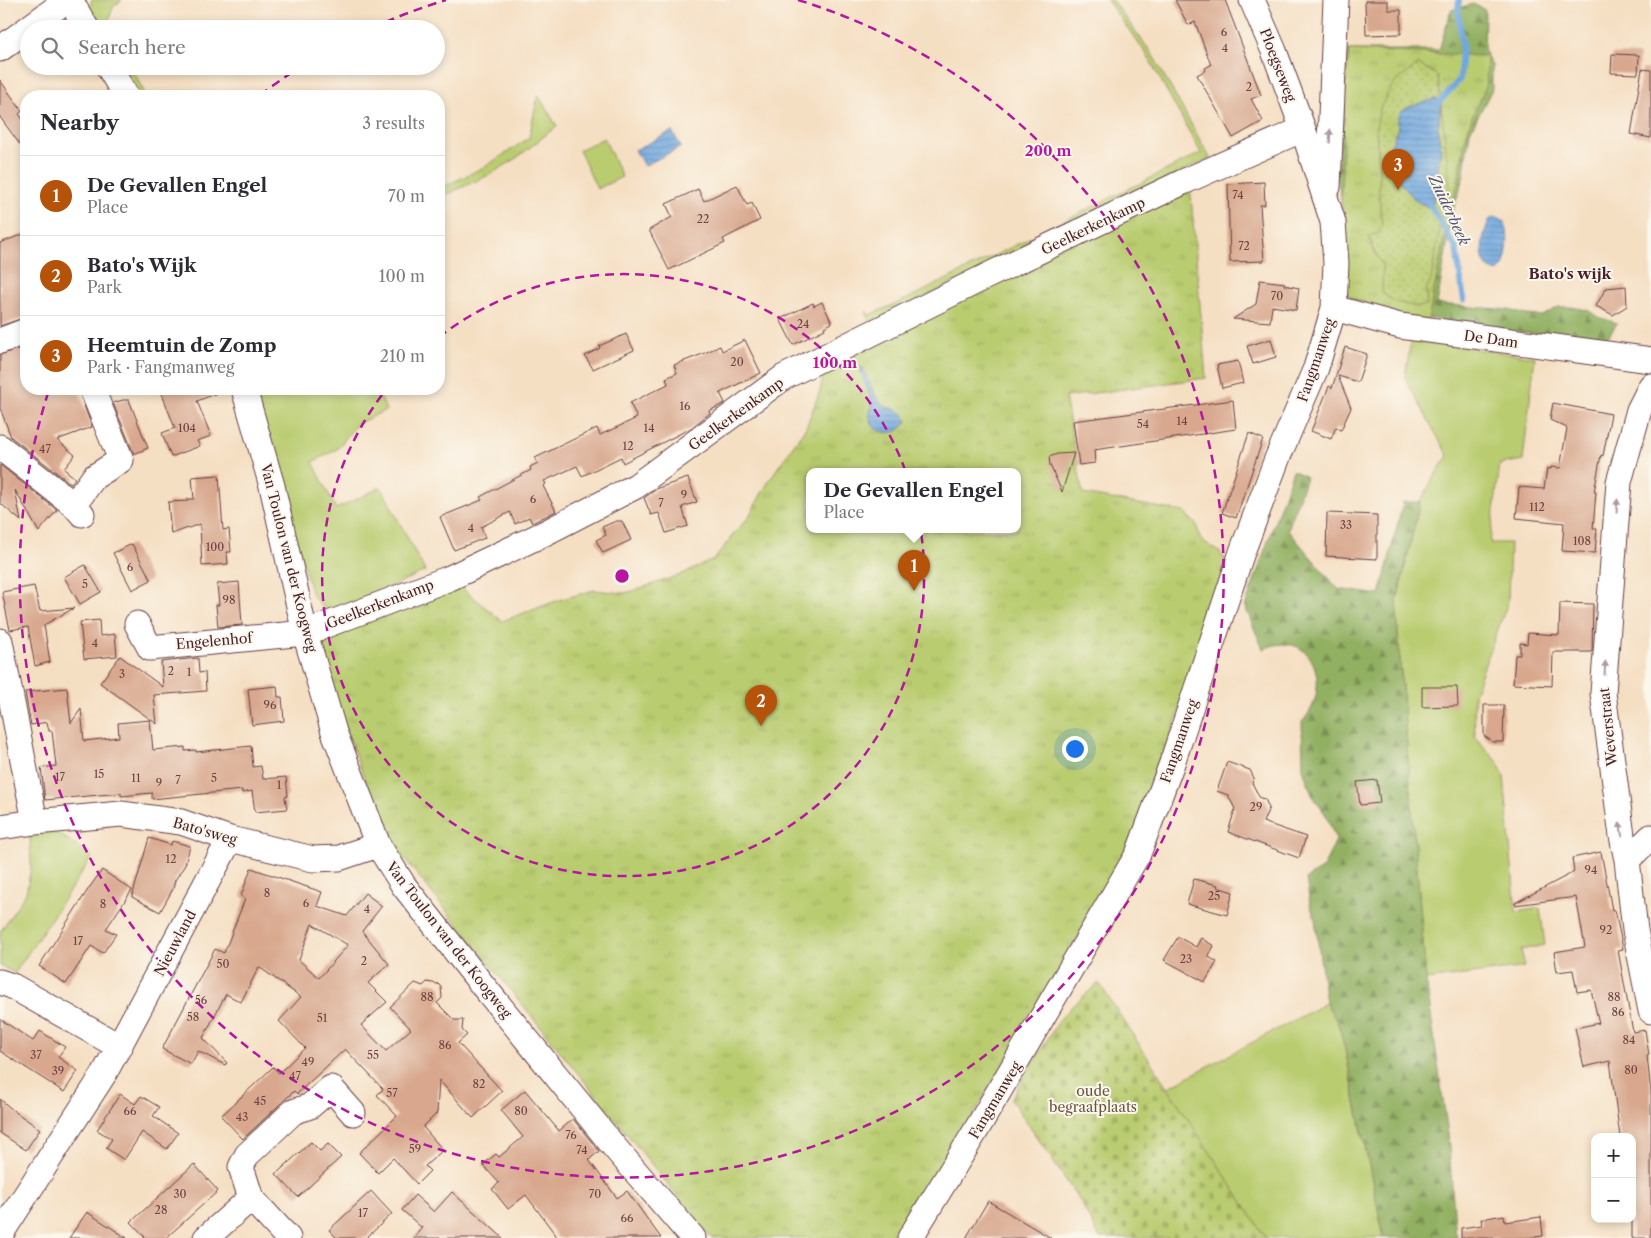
<!DOCTYPE html>
<meta charset="utf-8">
<style>
body{margin:0;font-family:"Libre Caslon Text",serif;background:#f7f7f7;color:#2b2b33}
.controls{position:absolute;right:15px;bottom:15px;display:grid;overflow:hidden;border-radius:10px;box-shadow:0 2px 8px #0003}
.controls button{width:45px;height:45px;display:grid;place-items:center;padding:0;border:0;border-bottom:1px solid #e1e1e2;background:#fff;color:#2b2b33;font:25px sans-serif}
.you{position:absolute;left:1074px;top:748px;width:18px;height:18px;margin:-12px;border:4px solid #fff;border-radius:50%;background:#1a73e8;box-shadow:0 0 0 8px #1a73e833}
.badge{display:grid;place-items:center;width:32px;height:32px;border-radius:50%;background:#b45309;color:#fff;font-size:16px;font-weight:700}
.pin{position:absolute;translate:-50% -41px;filter:drop-shadow(0 1px 2px #0008)}
.pin::after{content:'';position:absolute;top:26px;width:18px;height:15px;background:inherit;clip-path:polygon(0 0,100% 0,50% 100%)}
.popup{position:absolute;left:806px;top:468px;width:215px;height:65px;box-sizing:border-box;display:grid;place-content:center;border-radius:10px;background:#fff;filter:drop-shadow(0 1px 4px #0005);font-size:16px;white-space:nowrap;color:#7c7c81}
.popup b{font-size:19px;color:#2b2b33}
.popup::after{content:'';position:absolute;left:50%;top:100%;margin-left:-10px;border:10px solid transparent;border-top-color:#fff}
.list{margin:0;padding:0;list-style:none}
h2{display:flex;justify-content:space-between;align-items:center;height:65px;margin:0;padding:0 20px;font-size:21px}
h2 small{font-size:16px;font-weight:400;color:#7c7c81}
.list li{display:grid;grid-template-columns:32px 1fr auto;gap:15px;align-items:center;box-sizing:border-box;height:80px;padding:0 20px;border-top:1px solid #e1e1e2}
.list b{display:block;font-size:19px;white-space:nowrap}
.list p{margin:0;font-size:16px;white-space:nowrap;color:#7c7c81}
.list em{font-size:16px;font-style:normal;color:#7c7c81}
.icon{flex:none;width:28px;height:28px;fill:none;stroke:currentColor;stroke-width:2;stroke-linecap:round;stroke-linejoin:round}
.map{position:relative;flex:none;width:1651px;height:1238px;overflow:hidden}
.search{position:absolute;background:#fff;box-shadow:0 2px 8px #0003;left:20px;top:20px;width:425px;height:55px;display:flex;align-items:center;gap:12px;box-sizing:border-box;padding:0 18px;border-radius:28px;color:#7c7c81;font-size:19px}
.panel{position:absolute;background:#fff;box-shadow:0 2px 8px #0003;left:20px;top:90px;width:425px;height:305px;border-radius:20px}
.map>svg:first-child{display:block}
.grass{fill:#b9cc70;stroke:#82764e}
.forest{fill:url(#forest-firs);stroke:#6e6846}
.cemetery{fill:url(#cemetery-stones);stroke:#82764e}
.park{fill:url(#park-tufts);stroke:#82764e;fill-rule:evenodd}
.garden{fill:url(#garden-dots);stroke:#82764e;fill-rule:evenodd}
.water{fill:url(#water-rules);stroke:#5d6384}
.lines{fill:none;stroke-linecap:round;stroke-linejoin:round}
.stream{stroke:#70a7de;stroke-width:6}
.building{fill:#d8a78d;fill-rule:evenodd}
.minor-casing{stroke:#643c42;stroke-width:27}
.minor{stroke:#fff;stroke-width:25}
.oneway{fill:#ae9aa0}
.ring{fill:none;stroke:#b5179e;stroke-width:2.5;stroke-dasharray:9 6}
.labels{text-anchor:middle;stroke-width:4;stroke-linejoin:round;paint-order:stroke}
.number-label{font-size:11px;fill:#6e4144}
.street-label{font-size:14px;fill:#4a1f2b;stroke:#fbf7ec}
.park-label{font-size:14px;fill:#6b5340;stroke:#fbf7ec}
.water-label{font-size:15px;font-style:italic;fill:#595573;stroke:#fbf7ec}
.neighbourhood-label{font-size:15px;font-weight:bold;fill:#4a1f2b;stroke:#fbf7ec}
.centre{fill:#b5179e;stroke:#fbf7ec;stroke-width:2.5}
.ring-label{font-size:15px;text-anchor:middle;font-weight:bold;fill:#b5179e;stroke:#fbf7ec;stroke-width:4;stroke-linejoin:round;paint-order:stroke}
</style>
<div class="map">
<svg width="1651" height="1238" viewBox="0 0 1651 1238">
<defs>
<pattern id="forest-firs" width="22" height="20" patternUnits="userSpaceOnUse" patternTransform="scale(1.25)"><rect width="22" height="20" fill="#92b062"/><path d="M5 1l3.5 6h-7zM16 11l3.5 6h-7z" fill="#798f51"/></pattern>
<pattern id="cemetery-stones" width="16" height="16" patternUnits="userSpaceOnUse" patternTransform="scale(1.25)"><rect width="16" height="16" fill="#b9cc70"/><path d="M2 7V4a2 2 0 0 1 4 0v3zM10 15v-3a2 2 0 0 1 4 0v3z" fill="#a1af61"/></pattern>
<pattern id="park-tufts" width="24" height="20" patternUnits="userSpaceOnUse" patternTransform="scale(1.25)"><rect width="24" height="20" fill="#b9cc70"/><path d="M3 7l-1-3M5 7V3M7 7l1-3M15 17l-1-3M17 17v-4M19 17l1-3" fill="none" stroke="#a1af61"/></pattern>
<pattern id="garden-dots" width="8" height="8" patternUnits="userSpaceOnUse" patternTransform="scale(1.25)"><rect width="8" height="8" fill="#b9cc70"/><path d="M2 2h.1M6 6h.1" fill="none" stroke="#a1af61" stroke-width="1.8" stroke-linecap="round"/></pattern>
<pattern id="water-rules" width="6" height="5" patternUnits="userSpaceOnUse" patternTransform="scale(1.25)"><rect width="6" height="5" fill="#70a7de"/><path d="M0 2.5h6" fill="none" stroke="#5e87b4"/></pattern>
</defs>
<rect width="100%" height="100%" fill="#fbf7ec"/>
<filter id="ink" filterUnits="userSpaceOnUse"><feTurbulence type="fractalNoise" baseFrequency=".02" numOctaves="2"/><feDisplacementMap in="SourceGraphic" scale="10" xChannelSelector="R" yChannelSelector="G"/><feConvolveMatrix kernelMatrix="1 2 1 2 8 2 1 2 1" color-interpolation-filters="sRGB"/></filter>
<filter id="wash" filterUnits="userSpaceOnUse"><feTurbulence type="fractalNoise" baseFrequency=".0096" numOctaves="4" result="noise"/><feDisplacementMap in="SourceGraphic" scale="20" xChannelSelector="R" yChannelSelector="G"/><feGaussianBlur stdDeviation="1.12" result="paint"/><feColorMatrix in="noise" values="0 0 0 0 0 0 0 0 0 0 0 0 0 0 0 0 0 1.4 0 .05"/><feComposite in="paint" operator="in"/></filter>
<g filter="url(#wash)">
<rect width="100%" height="100%" fill="#f5dfc3"/>
<!-- grass -->
<path class="grass" d="M92,0H122L113,7L109,20L113,29H97L89,9Z
M1107,0H1112L1151,52L1210,158L871,323L866,312L870,315L909,298L1201,153L1147,55Z
M119,66H131L146,96H135Z
M538,95L557,126L514,160L489,175L439,198V189L486,166L529,138Z
M604,138L622,177L597,189L579,150Z
M1411,340L1535,357L1523,460L1500,464L1490,543H1510L1508,602L1474,694L1475,737L1497,761L1504,776L1516,912L1540,908L1545,945L1521,950L1525,967L1426,980L1398,637L1397,601L1420,502L1438,470L1448,456L1405,378Z
M254,389H377L386,410L357,424L337,449L313,462L336,509L381,487L425,571L329,615L312,595Z
M55,832L73,843L92,857L15,973L0,966V932L26,893L31,868L30,835Z
M1326,1003L1338,1023L1345,1049L1384,1238H1266L1167,1088Z"/>
<!-- forest -->
<path class="forest" d="M1473,4L1485,10L1484,51L1492,65V89L1470,132L1462,184L1453,210L1437,304L1509,310L1527,315L1542,316L1559,307H1571L1588,310L1598,317L1617,323L1606,340L1549,336L1381,311L1365,303L1355,301L1349,296L1345,289L1346,244L1341,198L1337,179L1345,69L1348,50H1439L1451,10Z
M1293,470L1306,477L1288,530L1338,589L1380,595L1403,502H1420L1397,601L1398,637L1426,980L1448,1134L1456,1238H1384L1345,1049L1338,1023L1326,1003L1315,919L1310,904L1306,879L1323,868L1336,840L1326,815L1312,795L1303,769L1302,722C1333,689 1315,626 1263,649L1245,607Z"/>
<!-- cemetery -->
<path class="cemetery" d="M1099,983L1266,1238H1100L1080,1201L1011,1099L1060,1019L1072,1006Z"/>
<!-- park -->
<path class="park" d="M1350,50L1487,56L1486,86L1472,117L1464,144L1458,182L1449,211L1428,321L1381,310L1349,296L1345,288L1344,227L1341,198L1345,86Z
M1190,184L1206,378L1065,397L1083,494L1184,512L1197,525L1200,539C1211,548 1224,550 1227,565L1139,833L901,1238H711L386,836L314,645L329,637L455,582L502,621L559,600L594,590L624,593L633,591L680,575L715,559L732,536L748,518L770,479L806,427L820,391L827,360ZM810,472H1018V530H810Z"/>
<!-- garden -->
<path class="garden" d="M1419,64L1438,76L1450,188L1441,220L1431,281L1426,290L1427,306C1411,307 1393,304 1382,292L1383,267L1373,249L1369,236L1379,233L1382,226L1379,196V166L1376,129L1380,108L1393,84ZM1434,99L1441,101L1438,131L1441,149L1394,136L1398,128V120L1424,103Z"/>
<!-- water -->
<path class="water" d="M1434,99L1441,101L1438,131L1441,149L1432,209L1416,201L1401,184L1392,165L1390,148L1398,128V120L1401,112L1408,107Z
M672,131L681,147L644,166L635,150Z
M1495,217C1497,218 1501,219 1503,220C1511,229 1508,264 1499,272C1474,269 1482,234 1490,219Z
M860,367H862C867,376 875,399 883,405C889,409 897,408 904,415L907,421C894,444 859,430 873,404L862,376Z"/>
<g class="lines">
<!-- stream -->
<path class="stream" d="M1436,106L1460,79L1462,44L1458,10L1459,0
M1429,202L1432,209L1456,248L1464,300"/>
</g>
<g id="blocks">
<!-- building -->
<path class="building" d="M1175,0H1225L1261,95L1251,99L1263,121L1233,138L1197,75L1206,70L1205,68L1211,65L1195,22L1188,25Z
M1365,1H1388V10H1401V34L1366,35Z
M1612,54L1639,55L1638,74L1611,73Z
M1642,69L1651,70V138L1631,134Z
M0,80L22,111L19,114L26,124V153L0,117Z
M1264,182L1265,205H1260L1264,261L1230,262L1228,184Z
M737,185L747,205L752,203L760,220L723,239L725,243L669,270L649,230L672,217L666,204L698,189L704,201Z
M26,233V317L0,326V243Z
M1260,280L1285,283L1284,285L1299,288L1296,310L1272,306L1270,322L1233,319L1256,304Z
M1626,286L1627,306L1613,315L1596,306L1606,288Z
M822,302L832,323L824,327L825,329L793,345L780,319L813,303L814,306Z
M626,334L634,350L593,369L585,356L600,348L599,346Z
M1271,339L1276,357L1253,364L1247,346Z
M745,340L761,373L720,393L725,403L709,411L710,413L691,428L623,463L621,457L582,476L577,466L544,481L546,484L543,486L556,511L532,523L529,517L515,524L510,512L481,527L485,538L454,550L440,517L482,500L480,497L531,470L530,467L538,463L535,458L597,428L600,435L637,418L630,403L668,384L666,378L677,373L674,365L700,355L720,346L722,351Z
M26,346V389H78L92,427L57,440L75,455L64,469L75,478L71,484L11,437L0,408V355Z
M1345,347L1367,354L1358,382L1338,376L1351,408L1341,430L1336,427L1331,439L1311,431L1329,386L1332,388Z
M1238,361L1243,383L1222,388L1217,365Z
M160,389H225V390L197,401L211,436L197,441L200,446L171,457L162,433L175,428Z
M123,400H129L148,448L134,454L113,403Z
M1233,400L1236,429L1094,450L1095,463L1079,465L1073,421Z
M1553,403L1611,414L1603,456L1601,455L1594,492H1596L1593,529H1597L1595,553L1562,551L1564,523L1516,518L1519,487L1544,489L1547,468L1551,469V467L1560,468L1567,428L1550,420Z
M1249,433L1263,439L1236,518L1222,513Z
M1074,453L1062,492L1050,465L1049,457L1057,454Z
M0,465L57,510L39,532L15,490L21,521L0,503Z
M219,475L223,530L229,529L231,552H227L228,564L202,566L200,524L171,534L168,502L188,501L187,499H194L192,477Z
M688,478L697,502L682,507L688,526L666,533L659,513L651,515L644,498L658,488Z
M1327,513L1377,515V559L1326,556Z
M616,521H622L631,540L603,553L596,540L606,535L602,527Z
M132,544L151,580L132,590L113,553Z
M85,565L101,592L80,604L64,577Z
M239,582L242,625L218,627L216,605H219L217,584Z
M34,586L40,611L74,608L44,625L50,662L35,666L28,627L10,630L2,592Z
M1560,603L1593,604L1592,652H1553L1552,686L1513,684L1515,655H1520V643L1527,644L1528,633L1559,635Z
M99,620L100,636L115,634L117,656L84,659L80,622Z
M120,656L163,687L161,662L198,658L199,673L205,672L206,691L154,695L157,724L100,683Z
M277,686L278,697H282L284,721L252,725L248,689Z
M1422,687H1457L1458,706L1422,707Z
M67,688L71,723L81,709L84,741L119,737L118,723L150,720L153,750L185,747V751L196,750V752L251,746L253,767L261,766L263,779L286,777L288,796L285,797L287,809L255,812L252,791L242,793V790L152,799V793L121,796V793L45,800L41,768L56,766L52,731H49L47,722L31,725L25,692Z
M1484,705H1504L1503,742H1493L1484,736Z
M1227,762L1250,770L1254,778L1252,783L1260,798L1265,799L1269,808L1263,822L1306,837L1299,858L1228,832L1235,809L1228,795L1217,791Z
M1377,780L1380,803L1360,805L1357,782Z
M149,838L171,845L172,841L190,846L185,865L175,880L173,889L160,912L132,897Z
M1601,852L1612,910H1615L1623,949L1618,950L1633,1032L1645,1030L1649,1055L1647,1056L1651,1092V1238H1632V1137H1620L1610,1061L1584,1067L1575,1028L1599,1023L1591,990L1577,992L1573,970L1557,972L1554,952L1585,947L1576,897L1515,905V903L1574,872L1572,858Z
M251,868L322,892L317,906L347,916L365,893L382,906L362,931L389,964L368,983L387,1002L361,1025L386,1051L411,1029L390,1007L415,983L423,986L427,982L438,984L441,987L442,998L437,1003L454,1020H463L462,1030L467,1035L458,1043L502,1091L473,1118L439,1080L437,1113L423,1127L443,1150L425,1166L430,1171L417,1184L393,1158L378,1173L359,1153L397,1116L377,1095L383,1089L345,1049L297,1094L294,1091L243,1139L221,1116L273,1067L279,1073L305,1048L279,1021L301,997L259,967L241,1002L226,994L203,1038L227,1063L225,1065L198,1051L191,1064L162,1049L215,949L224,953L245,899L241,896ZM312,924L348,945L319,978L299,960Z
M102,870L132,890L106,929L116,934L103,953L91,946L66,984L39,966L89,888Z
M1194,879L1218,885L1217,887L1233,892L1227,915L1187,904Z
M1178,937L1196,947L1201,938L1214,946L1209,955V957L1217,962L1205,982L1164,960Z
M0,1019L33,1041L40,1031L65,1047L58,1057L78,1071L64,1092L0,1051Z
M525,1090L559,1131L573,1119L599,1151L589,1160L617,1198L627,1191L661,1238H558L526,1195L508,1209L492,1189L499,1183L483,1165L496,1154L499,1157L523,1137L501,1110Z
M120,1094L135,1104L141,1096L159,1107L153,1116L178,1133L167,1149L142,1132L124,1160L106,1148L112,1139L97,1130Z
M0,1099L14,1111L40,1129L26,1150L0,1133Z
M311,1142L320,1151L328,1144L341,1157L298,1197L276,1174Z
M194,1164L218,1191L166,1238H146L131,1222Z
M371,1191L392,1214L366,1238H337L329,1230Z
M452,1192L503,1238H413L422,1228L402,1210L415,1195L434,1212Z
M988,1201L1051,1238H966Z
M87,1212L127,1238H69Z
M1504,1215L1505,1222L1541,1217L1543,1236L1525,1238H1461V1228L1482,1225L1481,1219Z"/>
</g>
</g>
<g filter="url(#ink)">
<use href="#blocks" fill-opacity="0" stroke="#643c42" stroke-width="1"/>
<g class="lines">
<!-- minor casing -->
<g class="minor-casing">
<path id="minor" d="M70,0L87,29
M0,49L67,0
M108,66L126,96
M1328,187L1336,0
M1334,308L1400,326L1651,360
M0,341L26,331
M1651,386L1639,410L1619,482L1603,693L1622,836L1627,860L1635,930L1651,1011
M244,389L272,486L305,633L334,732L378,845L404,886L480,982L616,1149L693,1238
M0,447L74,505L82,514
M74,505L94,477L121,460L92,389
M137,624L150,648L305,633L450,578L545,533L636,486L784,377L985,277L1183,182L1303,129
M0,641L35,822
M0,827L35,822L121,814L181,822L230,839L313,859L339,858L378,845
M1627,860L1651,837
M0,982L12,986L120,1047
M0,1235L104,1074L230,839
M206,1238L251,1198
M288,1238L251,1198L241,1167L247,1155L293,1112L310,1106L331,1088L353,1113
M910,1238L972,1137L1138,854L1172,763L1242,552L1277,459L1316,368L1334,308L1336,263L1333,222L1303,129L1274,51L1252,0"/>
</g>
<!-- minor -->
<use href="#minor" class="minor"/>
</g>
<!-- one-way arrows -->
<defs><path id="oneway-solid" d="M-6-.8H1V-3.2L6.5 0L1 3.2V.8H-6Z" transform="scale(1.25)"/></defs>
<g class="oneway">
<use href="#oneway-solid" transform="translate(1330 136) rotate(-88)"/>
<use href="#oneway-solid" transform="translate(1617 506) rotate(-86)"/>
<use href="#oneway-solid" transform="translate(1605 668) rotate(-86)"/>
<use href="#oneway-solid" transform="translate(1621 829) rotate(-98)"/>
</g>
</g>
<!-- distance rings -->
<g class="ring">
<path d="M439 337A301 301 0 1 1 385 391"/>
<path d="M260 95A602 602 0 0 1 299 68M372 28A602 602 0 0 1 446 0M798 0A602 602 0 1 1 49 390"/>
</g>
<g class="labels">
<!-- number labels -->
<g class="number-label">
<text x="1224" y="36">6</text>
<text x="1225" y="52">4</text>
<text x="1249" y="91">2</text>
<text x="1238" y="199">74</text>
<text x="703" y="223">22</text>
<text x="1244" y="250">72</text>
<text x="1277" y="300">70</text>
<text x="803" y="328">24</text>
<text x="737" y="366">20</text>
<text x="685" y="410">16</text>
<text x="1182" y="425">14</text>
<text x="1143" y="428">54</text>
<text x="187" y="432">104</text>
<text x="649" y="432">14</text>
<text x="628" y="450">12</text>
<text x="45" y="453">47</text>
<text x="684" y="499">9</text>
<text x="533" y="503">6</text>
<text x="661" y="507">7</text>
<text x="1537" y="511">112</text>
<text x="1346" y="529">33</text>
<text x="471" y="532">4</text>
<text x="1582" y="545">108</text>
<text x="215" y="551">100</text>
<text x="130" y="571">6</text>
<text x="85" y="588">5</text>
<text x="229" y="604">98</text>
<text x="95" y="647">4</text>
<text x="171" y="675">2</text>
<text x="189" y="676">1</text>
<text x="122" y="678">3</text>
<text x="270" y="709">96</text>
<text x="99" y="778">15</text>
<text x="60" y="781">17</text>
<text x="136" y="782">11</text>
<text x="214" y="782">5</text>
<text x="178" y="784">7</text>
<text x="159" y="787">9</text>
<text x="279" y="789">1</text>
<text x="1256" y="811">29</text>
<text x="171" y="863">12</text>
<text x="1591" y="874">94</text>
<text x="267" y="897">8</text>
<text x="1214" y="900">25</text>
<text x="306" y="907">6</text>
<text x="103" y="908">8</text>
<text x="367" y="913">4</text>
<text x="1606" y="934">92</text>
<text x="78" y="945">17</text>
<text x="1186" y="963">23</text>
<text x="364" y="965">2</text>
<text x="223" y="968">50</text>
<text x="427" y="1001">88</text>
<text x="1614" y="1001">88</text>
<text x="201" y="1004">56</text>
<text x="1618" y="1016">86</text>
<text x="193" y="1021">58</text>
<text x="322" y="1022">51</text>
<text x="1629" y="1044">84</text>
<text x="445" y="1049">86</text>
<text x="36" y="1059">37</text>
<text x="373" y="1059">55</text>
<text x="308" y="1066">49</text>
<text x="1631" y="1074">80</text>
<text x="58" y="1075">39</text>
<text x="295" y="1080">47</text>
<text x="479" y="1088">82</text>
<text x="392" y="1097">57</text>
<text x="260" y="1105">45</text>
<text x="130" y="1115">66</text>
<text x="521" y="1115">80</text>
<text x="242" y="1121">43</text>
<text x="571" y="1139">76</text>
<text x="415" y="1153">59</text>
<text x="582" y="1154">74</text>
<text x="180" y="1198">30</text>
<text x="595" y="1198">70</text>
<text x="161" y="1214">28</text>
<text x="363" y="1217">17</text>
<text x="627" y="1222">66</text>
</g>
<!-- street labels -->
<g class="street-label">
<text transform="translate(1278 65) rotate(69)" y="5">Ploegseweg</text>
<text transform="translate(1093 226) rotate(-26)" y="5">Geelkerkenkamp</text>
<text transform="translate(1491 339) rotate(8)" y="5">De Dam</text>
<text transform="translate(1316 360) rotate(-71)" y="5">Fangmanweg</text>
<text transform="translate(736 414) rotate(-36)" y="5">Geelkerkenkamp</text>
<text transform="translate(289 558) rotate(76)" y="5">Van Toulon van der Koogweg</text>
<text transform="translate(380 604) rotate(-21)" y="5">Geelkerkenkamp</text>
<text transform="translate(214 641) rotate(-5)" y="5">Engelenhof</text>
<text transform="translate(1608 727) rotate(-96)" y="5">Weverstraat</text>
<text transform="translate(1179 741) rotate(-71)" y="5">Fangmanweg</text>
<text transform="translate(205 831) rotate(16)" y="5">Bato'sweg</text>
<text transform="translate(449 940) rotate(52)" y="5">Van Toulon van der Koogweg</text>
<text transform="translate(175 943) rotate(-62)" y="5">Nieuwland</text>
<text transform="translate(995 1100) rotate(-59)" y="5">Fangmanweg</text>
</g>
<!-- park labels -->
<g class="park-label">
<text x="1093" y="1096">oude<tspan x="1093" dy="16">begraafplaats</tspan></text>
</g>
<!-- water labels -->
<g class="water-label">
<text transform="translate(1449 210) rotate(65)" y="5">Zuiderbeek</text>
</g>
<!-- neighbourhood labels -->
<g class="neighbourhood-label">
<text x="1570" y="279">Bato's wijk</text>
</g>
</g>
<circle cx="622" cy="576" r="8" class="centre"/>
<g class="ring-label">
<text x="1048" y="156">200 m</text>
<text x="835" y="368">100 m</text>
</g>
</svg>
<div class="controls">
<button>+</button>
<button>−</button>
</div>
<div class="you"></div>
<div class="pin badge" style="left:914px;top:591px">1</div>
<div class="popup"><b>De Gevallen Engel</b>Place</div>
<div class="pin badge" style="left:761px;top:726px">2</div>
<div class="pin badge" style="left:1398px;top:190px">3</div>
<div class="search"><svg class="icon" aria-label="search" viewBox="0 0 24 24"><circle cx="10" cy="10" r="6"/><path d="M15 15l6 6"/></svg>Search here</div>
<section class="panel">
<h2>Nearby<small>3 results</small></h2>
<ul class="list">
<li><span class="badge">1</span><div><b>De Gevallen Engel</b><p>Place</p></div><em>70 m</em></li>
<li><span class="badge">2</span><div><b>Bato's Wijk</b><p>Park</p></div><em>100 m</em></li>
<li><span class="badge">3</span><div><b>Heemtuin de Zomp</b><p>Park · Fangmanweg</p></div><em>210 m</em></li>
</ul>
</section>
</div>
